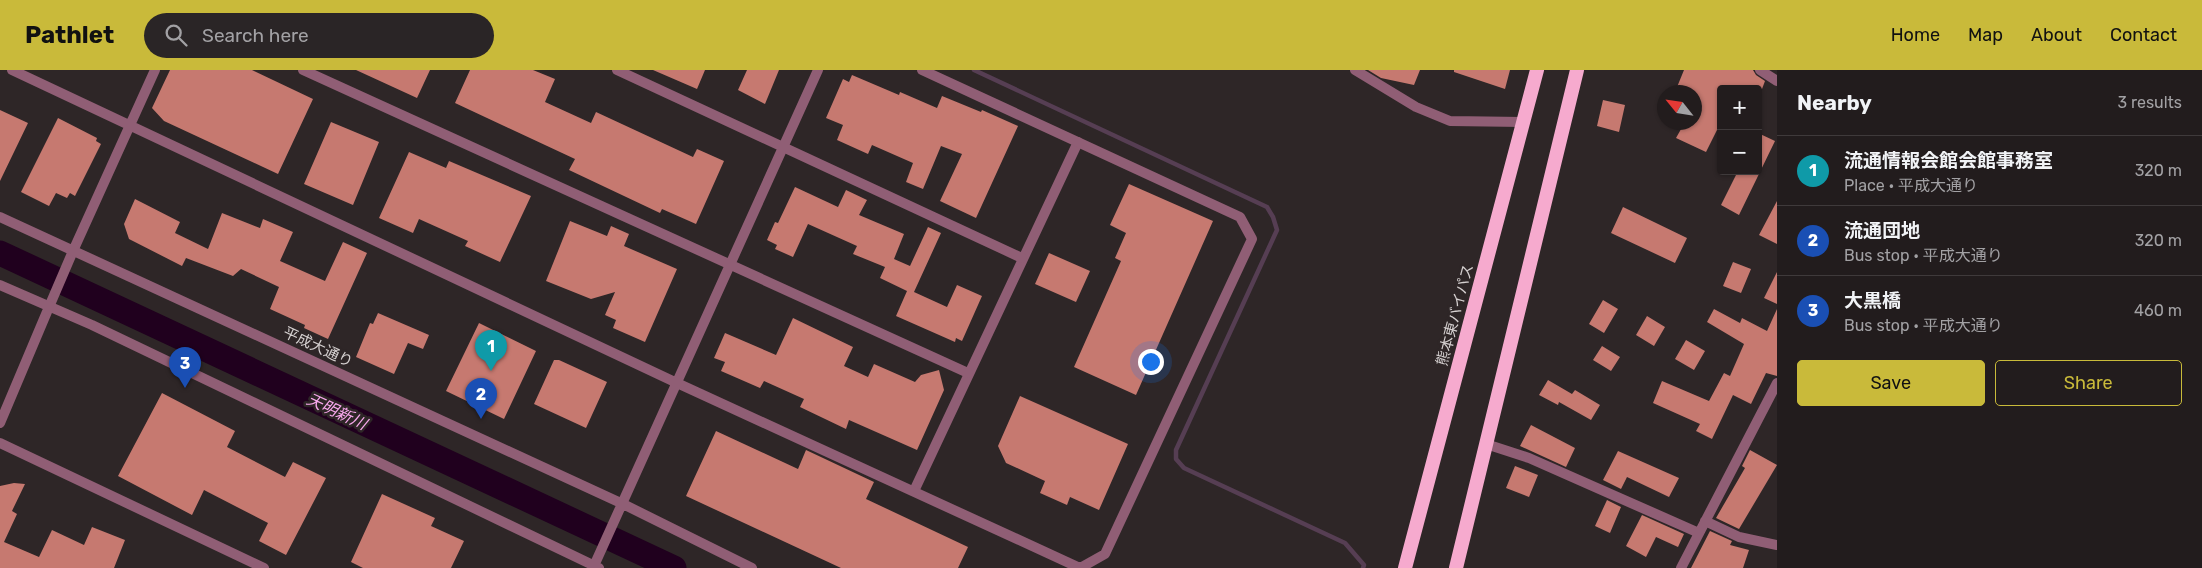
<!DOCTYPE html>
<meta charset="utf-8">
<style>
body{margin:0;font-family:Rubik,"Noto Sans JP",sans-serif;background:#2a2526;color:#f1f3f6}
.controls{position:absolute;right:15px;top:15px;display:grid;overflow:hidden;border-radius:5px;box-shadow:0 1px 4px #0004}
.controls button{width:45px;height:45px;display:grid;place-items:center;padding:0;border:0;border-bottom:1px solid #3f3a3b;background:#221c1d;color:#f1f3f6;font:25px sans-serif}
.compass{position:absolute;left:1657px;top:15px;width:45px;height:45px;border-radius:50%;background:#221c1d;box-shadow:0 1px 4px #0004;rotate:300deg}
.you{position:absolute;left:1150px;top:291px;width:18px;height:18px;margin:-12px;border:4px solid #fff;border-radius:50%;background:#1a73e8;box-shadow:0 0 0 8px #1a73e833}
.badge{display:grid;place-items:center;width:32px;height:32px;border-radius:50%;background:#c9ba3a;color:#fff;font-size:16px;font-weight:700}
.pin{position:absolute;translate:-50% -41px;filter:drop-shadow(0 1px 2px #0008)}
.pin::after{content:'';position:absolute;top:26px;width:18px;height:15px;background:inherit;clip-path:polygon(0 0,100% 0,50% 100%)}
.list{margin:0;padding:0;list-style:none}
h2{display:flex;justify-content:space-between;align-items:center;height:65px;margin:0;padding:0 20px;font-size:21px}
h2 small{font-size:16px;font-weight:400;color:#a2a1a4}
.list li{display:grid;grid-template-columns:32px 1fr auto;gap:15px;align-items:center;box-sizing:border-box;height:70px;padding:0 20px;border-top:1px solid #3f3a3b}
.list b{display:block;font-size:19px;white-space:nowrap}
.list p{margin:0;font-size:16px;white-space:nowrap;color:#a2a1a4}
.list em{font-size:16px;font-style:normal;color:#a2a1a4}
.actions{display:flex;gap:10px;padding:15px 20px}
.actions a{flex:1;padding:11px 0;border:1px solid #c9ba3a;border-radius:5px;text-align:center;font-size:18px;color:#c9ba3a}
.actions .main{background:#c9ba3a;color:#111}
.icon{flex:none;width:28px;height:28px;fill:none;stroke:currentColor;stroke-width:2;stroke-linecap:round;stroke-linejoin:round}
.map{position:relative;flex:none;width:1777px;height:498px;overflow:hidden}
header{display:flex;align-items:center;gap:30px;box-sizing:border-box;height:70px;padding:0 25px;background:#c9ba3a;color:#111}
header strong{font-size:24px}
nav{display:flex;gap:28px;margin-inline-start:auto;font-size:18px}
.search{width:350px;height:45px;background:#2a2526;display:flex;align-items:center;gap:12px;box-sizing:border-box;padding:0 18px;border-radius:28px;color:#a2a1a4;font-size:19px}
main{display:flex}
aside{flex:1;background:#221c1d}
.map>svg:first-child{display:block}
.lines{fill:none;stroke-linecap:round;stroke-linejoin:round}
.stream{stroke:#563e53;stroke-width:4.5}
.river{stroke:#20001e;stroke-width:25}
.building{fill:#c67970}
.minor{stroke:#905e75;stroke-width:10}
.tertiary{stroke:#905e75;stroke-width:10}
.trunk{stroke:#f6aace;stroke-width:14}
.labels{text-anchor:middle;stroke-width:5;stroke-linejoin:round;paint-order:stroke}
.street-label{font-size:15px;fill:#d5d0d0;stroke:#2e2627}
.water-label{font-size:16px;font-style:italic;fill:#f8a8ed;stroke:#2e2627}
</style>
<header>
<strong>Pathlet</strong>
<div class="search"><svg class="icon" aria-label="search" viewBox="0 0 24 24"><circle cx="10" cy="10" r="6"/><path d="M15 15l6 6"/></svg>Search here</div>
<nav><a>Home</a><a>Map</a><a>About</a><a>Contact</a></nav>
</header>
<main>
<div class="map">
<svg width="1777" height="498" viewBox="0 0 1777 498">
<rect width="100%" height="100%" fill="#2e2627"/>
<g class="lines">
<!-- stream -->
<path class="stream" d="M974,0L1267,137L1273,147L1277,160L1176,380V389L1184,398L1345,473L1364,495L1363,498"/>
<!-- river -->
<path class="river" d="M0,183L674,498"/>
</g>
<!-- building -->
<path class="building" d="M170,0H252L313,29L278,104L164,51L152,38Z
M356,0H430L417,28Z
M470,0H533L555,9L545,32L591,53L596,42L693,87L697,79L724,91L696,154L662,139L660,143L569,100L575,89L455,33Z
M653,0H705L697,19Z
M747,0H779L765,34L738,20Z
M1368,0H1420L1414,15L1381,8Z
M1454,0H1510L1505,19L1454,2Z
M1684,0H1753L1756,5L1765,11L1762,19H1721V52L1706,82L1676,68L1685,52H1694V22H1675Z
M852,5L899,25L900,22L937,38L942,26L981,42L982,40L1018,56L976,148L940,131L962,84L941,76L923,119L906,112L913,93L872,75L868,84L837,70L843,55L826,48L843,9L849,12Z
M1603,30L1625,35L1619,62L1597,56Z
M0,40L28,53L0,111Z
M58,48L97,68L96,71L101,74L75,126L70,123L67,128L56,123L49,136L21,122Z
M331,52L379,72L353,135L304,114Z
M1758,63L1775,71L1739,145L1721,135L1738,101H1758Z
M409,82L446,98L449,91L531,126L500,192L465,176L468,171L419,149L413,163L379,148Z
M1129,114L1213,151L1136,325L1074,297L1121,191L1115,188L1126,163L1110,155Z
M795,117L838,137L846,120L867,130L859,145L904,164L894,189L910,196L928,157L941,163L914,222L947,237L957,215L982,226L962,271L956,268L955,272L896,246L907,221L880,208L885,197L853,184L857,176L808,154L793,187L775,179L777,175L767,170L775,152L778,153Z
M135,129L180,152L175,163L208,179L222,143L260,158L263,149L293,162L280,191L325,211L343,172L367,183L328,269L304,258L305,255L270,239L279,217L241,199L233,206L186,188L182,196L129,169L124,154Z
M1777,131V174L1759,165Z
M1623,137L1687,168L1675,193L1611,163Z
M570,151L607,166L611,156L629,164L624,176L677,199L645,272L613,258L616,250L605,245L615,222L591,229L546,211Z
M1049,183L1090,201L1076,232L1035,214Z
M1733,192L1751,199L1741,223L1723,216Z
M1777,202V234L1764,228Z
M1603,230L1618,239L1604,263L1589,254Z
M1714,239L1740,253L1742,248L1767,261L1777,239V306L1766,303L1751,334L1733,325L1712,369L1696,361L1700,354L1653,333L1662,311L1709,331L1724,303L1730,306L1744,274L1707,252Z
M378,243L429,265L423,279L408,273L394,304L356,287L370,253L373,254Z
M1647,246L1665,257L1654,276L1636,265Z
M793,248L853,277L844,296L868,307L874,294L915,312L921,305L939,300L944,320L917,380L849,350L846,359L800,337L804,329L764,311L760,318L721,301L725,292L714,288L725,263L776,285Z
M479,253L536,281L504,349L446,321Z
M1686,270L1705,281L1694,300L1675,289Z
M1602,276L1620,287L1611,301L1593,290Z
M554,290H559L607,312L586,358L534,334Z
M1548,310L1572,324L1575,320L1600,335L1591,350L1559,332L1558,335L1539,325Z
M162,323L235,361L227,377L285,407L293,392L326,408L286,485L259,471L268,453L204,420L192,445L118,406Z
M1020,326L1128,374L1099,440L1070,427L1067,435L1040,423L1045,411L1006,393L998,376Z
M1531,355L1575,378L1566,397L1520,376Z
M716,361L798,399L806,380L874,412L866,429L968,477L958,498H841L686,426Z
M1750,380L1777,395L1739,459L1716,448L1745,398L1742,396Z
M1618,381L1679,408L1669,427L1627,407L1621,419L1603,410Z
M1515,396L1538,405L1529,427L1506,418Z
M14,413L25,414L12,441L17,444L4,472L39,487L52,460L84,475L92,457L125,470L114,498H0V416Z
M382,424L435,448L431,456L464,471L451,498H363L351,492Z
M1607,430L1621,437L1610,463L1595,456Z
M1642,445L1684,464L1678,477L1656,467L1646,487L1626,476Z
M1710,461L1732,471L1730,475L1749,480L1743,498H1691Z"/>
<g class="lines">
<!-- minor -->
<path class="minor" d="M1355,0L1416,37L1450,51L1523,52
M1760,0L1777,11
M49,237L73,181
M1486,374L1529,388L1699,463
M914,421L1078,72
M1705,451L1739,467L1777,475
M1681,498L1777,313"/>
<!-- tertiary -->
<path class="tertiary" d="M12,0L677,313L1080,498
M303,0L968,303
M617,0L1022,188
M922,0L1240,147L1252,169L1105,484L1080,498
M0,147L623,434L752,498
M73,181L155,0
M0,215L92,255L599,498
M0,353L49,237
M0,373L264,498
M593,498L818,0"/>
<!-- trunk -->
<path class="trunk" d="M1405,498L1537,0
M1456,498L1577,0"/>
</g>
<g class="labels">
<!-- street labels -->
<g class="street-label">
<text transform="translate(1455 245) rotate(-75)" y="5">熊本東バイパス</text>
<text transform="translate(318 277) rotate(25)" y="5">平成大通り</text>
</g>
<!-- water labels -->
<g class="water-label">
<text transform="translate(337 341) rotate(25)" y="6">天明新川</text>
</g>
</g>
</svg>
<div class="controls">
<button>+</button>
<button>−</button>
</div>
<svg class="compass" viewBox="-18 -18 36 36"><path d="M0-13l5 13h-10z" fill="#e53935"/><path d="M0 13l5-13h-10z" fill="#a2a1a4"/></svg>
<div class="you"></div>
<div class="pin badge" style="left:491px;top:301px;background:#0f9aa8">1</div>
<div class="pin badge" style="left:481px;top:349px;background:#1a4fb4">2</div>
<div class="pin badge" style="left:185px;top:318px;background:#1a4fb4">3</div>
</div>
<aside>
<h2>Nearby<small>3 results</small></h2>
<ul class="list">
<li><span class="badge" style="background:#0f9aa8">1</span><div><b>流通情報会館会館事務室</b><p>Place · 平成大通り</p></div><em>320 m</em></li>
<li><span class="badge" style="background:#1a4fb4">2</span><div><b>流通団地</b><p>Bus stop · 平成大通り</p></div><em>320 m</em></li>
<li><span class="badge" style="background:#1a4fb4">3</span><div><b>大黒橋</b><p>Bus stop · 平成大通り</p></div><em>460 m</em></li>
</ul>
<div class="actions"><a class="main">Save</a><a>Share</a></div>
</aside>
</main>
